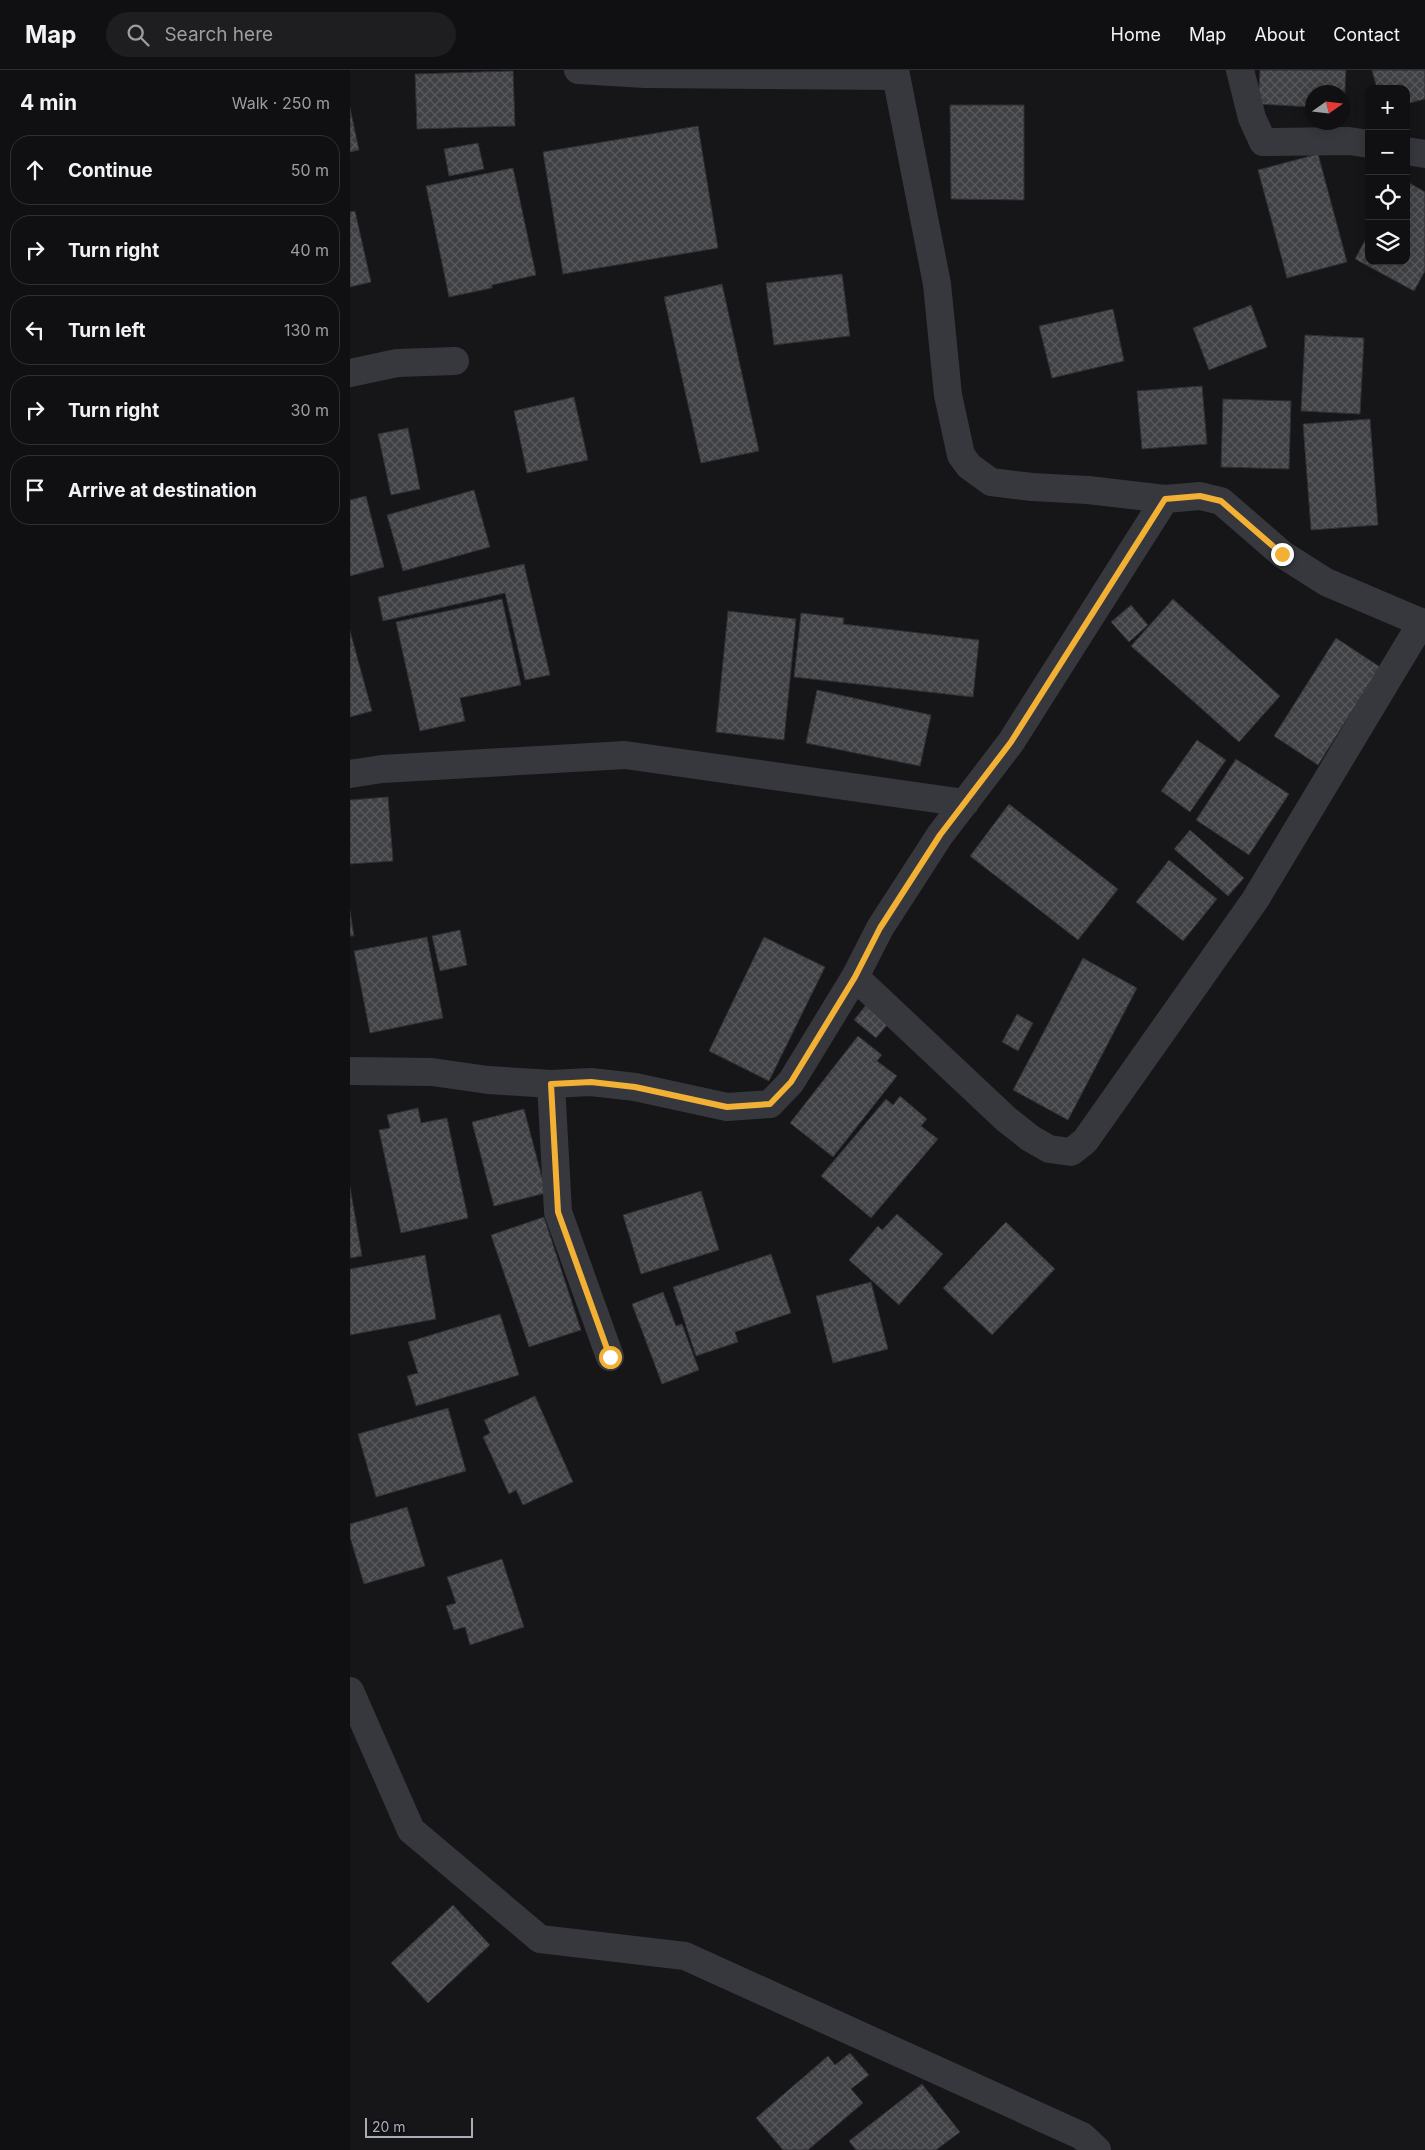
<!DOCTYPE html>
<meta charset="utf-8">
<style>
body{margin:0;font-family:Inter,sans-serif;background:#1e1e20;color:#f1f3f6}
.controls{position:absolute;right:15px;top:15px;display:grid;overflow:hidden;border-radius:10px;box-shadow:0 2px 12px #0003}
.controls button{width:45px;height:45px;display:grid;place-items:center;padding:0;border:0;border-bottom:1px solid #303032;background:#101012;color:#f1f3f6;font:25px sans-serif}
.compass{position:absolute;left:955px;top:15px;width:45px;height:45px;border-radius:50%;background:#101012;box-shadow:0 2px 12px #0003;rotate:76deg}
.scale{position:absolute;left:15px;bottom:12px;width:108px;box-sizing:border-box;padding-left:5px;border:2px solid #a8adb8;border-top:0;font-size:14px;line-height:18px;white-space:nowrap;color:#a8adb8;-webkit-text-stroke:4px #111113;paint-order:stroke}
.stop{position:absolute;width:15px;height:15px;margin:-11px;border:4px solid #f2b134;border-radius:50%;background:#fff}
.stop.end{background:#f2b134;border-color:#fff;box-shadow:0 1px 5px #0008}
.list{margin:0;padding:0;list-style:none}
h2{display:flex;justify-content:space-between;align-items:center;height:65px;margin:0;padding:0 20px;font-size:21px}
h2 small{font-size:16px;font-weight:400;color:#9c9d9f}
.list li{display:grid;grid-template-columns:32px 1fr auto;gap:15px;align-items:center;box-sizing:border-box;height:70px;margin:0 10px 10px;padding:0 10px;border:1px solid #303032;border-radius:20px}
.list b{display:block;font-size:19px;white-space:nowrap}
.list em{font-size:16px;font-style:normal;color:#9c9d9f}
.icon{flex:none;width:28px;height:28px;fill:none;stroke:currentColor;stroke-width:2;stroke-linecap:round;stroke-linejoin:round}
.map{position:relative;flex:none;width:1075px;height:2080px;overflow:hidden}
header{display:flex;align-items:center;gap:30px;box-sizing:border-box;height:70px;padding:0 25px;background:#101012;border-bottom:1px solid #303032}
header strong{font-size:24px}
nav{display:flex;gap:28px;margin-inline-start:auto;font-size:18px}
.search{width:350px;height:45px;background:#1e1e20;display:flex;align-items:center;gap:12px;box-sizing:border-box;padding:0 18px;border-radius:28px;color:#9c9d9f;font-size:19px}
main{display:flex}
aside{flex:1;background:#101012}
.map>svg:first-child{display:block}
.building{fill:url(#building-cross-hatch);stroke:#303034}
.lines{fill:none;stroke-linecap:round;stroke-linejoin:round}
.street{stroke:#37383d;stroke-width:28}
.route{stroke:#f2b134;stroke-width:6}
</style>
<header>
<strong>Map</strong>
<div class="search"><svg class="icon" aria-label="search" viewBox="0 0 24 24"><circle cx="10" cy="10" r="6"/><path d="M15 15l6 6"/></svg>Search here</div>
<nav><a>Home</a><a>Map</a><a>About</a><a>Contact</a></nav>
</header>
<main>
<aside>
<h2>4 min<small>Walk · 250 m</small></h2>
<ul class="list">
<li><svg class="icon" aria-label="ahead" viewBox="0 0 24 24"><path d="M12 20V5M6 11l6-6 6 6"/></svg><div><b>Continue</b></div><em>50 m</em></li>
<li><svg class="icon" aria-label="right" viewBox="0 0 24 24"><path d="M7 20v-9h11M14 6l5 5-5 5"/></svg><div><b>Turn right</b></div><em>40 m</em></li>
<li><svg class="icon" aria-label="left" viewBox="0 0 24 24"><path d="M17 20v-9H6M10 6l-5 5 5 5"/></svg><div><b>Turn left</b></div><em>130 m</em></li>
<li><svg class="icon" aria-label="right" viewBox="0 0 24 24"><path d="M7 20v-9h11M14 6l5 5-5 5"/></svg><div><b>Turn right</b></div><em>30 m</em></li>
<li><svg class="icon" aria-label="arrive" viewBox="0 0 24 24"><path d="M6 21V4h12l-3 4 3 4H6"/></svg><div><b>Arrive at destination</b></div></li>
</ul>
</aside>
<div class="map">
<svg width="1075" height="2080" viewBox="0 0 1075 2080">
<defs>
<pattern id="building-cross-hatch" width="8" height="8" patternUnits="userSpaceOnUse" patternTransform="scale(1.25)"><rect width="8" height="8" fill="#404145"/><path d="M0 0l8 8M0 8l8-8" fill="none" stroke="#595a5e"/></pattern>
</defs>
<rect width="100%" height="100%" fill="#161618"/>
<!-- building -->
<path class="building" d="M910,0H996L994,39L992,22H962V37L908,34Z
M1022,0H1075V29L1056,34V19H1027Z
M163,1L165,56L67,59L65,4Z
M600,35H674V130L601,129Z
M0,38L9,80L0,82Z
M348,56L368,178L213,204L193,82Z
M128,73L134,99L99,106L94,79Z
M968,84L997,192L937,208L908,100Z
M163,98L186,205L142,215V218L99,227L76,116Z
M1056,111L1075,122V201L1064,221L1005,189L1019,163V191H1056Z
M5,141L21,212L0,217V142Z
M492,204L500,266L424,275L416,213Z
M372,214L409,381L351,393L314,227Z
M901,235L917,277L859,300L843,258Z
M763,239L774,291L702,308L689,256Z
M955,265L1014,268L1010,344L951,341Z
M852,316L857,374L792,379L787,321Z
M224,327L238,390L177,403L164,341Z
M873,329L941,331L939,399L871,397Z
M1020,349L1028,455L961,460L953,354Z
M58,358L70,419L41,425L28,364Z
M124,420L140,477L53,501L37,445Z
M16,426L34,497L0,506V430Z
M174,494L200,605L175,610L155,523L33,551L28,527Z
M152,529L171,615L110,628L115,651L70,661L46,552Z
M823,529L930,626L889,672L781,576Z
M781,535L798,555L779,572L761,552Z
M378,541L446,549L434,670L366,662Z
M451,543L494,548L493,554L629,570L623,627L444,607Z
M0,561L22,641L0,647Z
M986,568L1030,597L968,695L924,666Z
M467,620L581,645L570,696L456,673Z
M847,670L876,690L840,742L811,721Z
M886,689L939,724L899,785L846,750Z
M38,727L43,791L0,794V730Z
M659,734L768,819L728,870L620,786Z
M840,760L894,808L878,826L824,779Z
M819,790L867,829L833,871L786,832Z
M0,841L4,866H0Z
M110,860L117,895L90,901L82,866Z
M77,867L93,948L20,963L4,881Z
M414,867L475,897L419,1011L359,981Z
M733,888L787,918L718,1050L663,1020Z
M516,935L538,954L526,968L504,950Z
M667,944L683,953L668,981L652,972Z
M508,966L532,985L527,991L547,1006L483,1087L440,1053Z
M550,1026L577,1049L571,1056L588,1069L521,1148L471,1106L536,1029L543,1035Z
M68,1038L71,1053L97,1048L118,1148L51,1163L29,1060L40,1058L37,1045Z
M174,1039L196,1123L144,1136L122,1052Z
M0,1117L12,1186L0,1188Z
M351,1121L369,1180L291,1204L273,1145Z
M547,1144L593,1184L549,1235L499,1190L528,1156L532,1160Z
M194,1147L231,1260L179,1277L141,1165Z
M656,1152L705,1199L642,1265L593,1218Z
M421,1184L441,1243L385,1262L388,1272L346,1286L323,1217Z
M75,1185L86,1249L0,1265V1199Z
M521,1212L538,1279L483,1293L466,1226Z
M313,1222L326,1256L332,1254L349,1300L312,1314L282,1234Z
M150,1244L169,1305L66,1336L57,1306L68,1303L58,1272Z
M185,1326L223,1412L173,1435L166,1420L159,1424L133,1367L140,1363L134,1350Z
M98,1338L116,1401L26,1427L8,1364Z
M57,1437L75,1496L14,1514L0,1467V1454Z
M152,1489L174,1557L120,1575L115,1557L104,1560L96,1536L106,1533L97,1507Z
M103,1835L140,1875L78,1933L41,1893Z
M500,1983L519,2005L501,2019L513,2033L458,2080H433L406,2048L478,1986L485,1995Z
M572,2014L610,2062L586,2080H506L499,2071Z"/>
<g class="lines">
<!-- street -->
<path class="street" d="M228,0L295,4L546,6
M545,0L587,214L598,325L611,385L619,396L641,412L682,417L738,420L815,429L850,426L871,431L932,484L976,512L1075,554
M890,0L902,48L913,72L999,71L1019,74
M1056,81L1075,84
M0,303L47,293L105,291
M0,704L32,699L275,685L615,733
M505,907L656,1049L680,1068L699,1079L721,1082L735,1071L905,830L1072,552
M0,1001L82,1002L138,1010L201,1014L241,1012L285,1017L377,1037L420,1034L441,1012L505,907L530,858L590,765L661,672L815,429
M201,1014L208,1142L260,1287
M0,1621L61,1760L190,1869L335,1886L732,2066L747,2080"/>
</g>
<g class="lines">
<!-- route -->
<path class="route" d="M260,1287L208,1142L201,1014L241,1012L285,1017L377,1037L420,1034L441,1012L505,907L530,858L590,765L661,672L815,429L850,426L871,431L932,484"/>
</g>
</svg>
<div class="controls">
<button>+</button>
<button>−</button>
<button><svg class="icon" aria-label="locate" viewBox="0 0 24 24"><circle cx="12" cy="12" r="6"/><path d="M12 2v4M12 18v4M2 12h4M18 12h4"/></svg></button>
<button><svg class="icon" aria-label="layers" viewBox="0 0 24 24"><path d="M12 4l9 5-9 5-9-5zM3 14l9 5 9-5"/></svg></button>
</div>
<svg class="compass" viewBox="-18 -18 36 36"><path d="M0-13l5 13h-10z" fill="#e53935"/><path d="M0 13l5-13h-10z" fill="#9c9d9f"/></svg>
<div class="scale">20 m</div>
<div class="stop" style="left:260px;top:1287px"></div>
<div class="stop end" style="left:932px;top:484px"></div>
</div>
</main>
